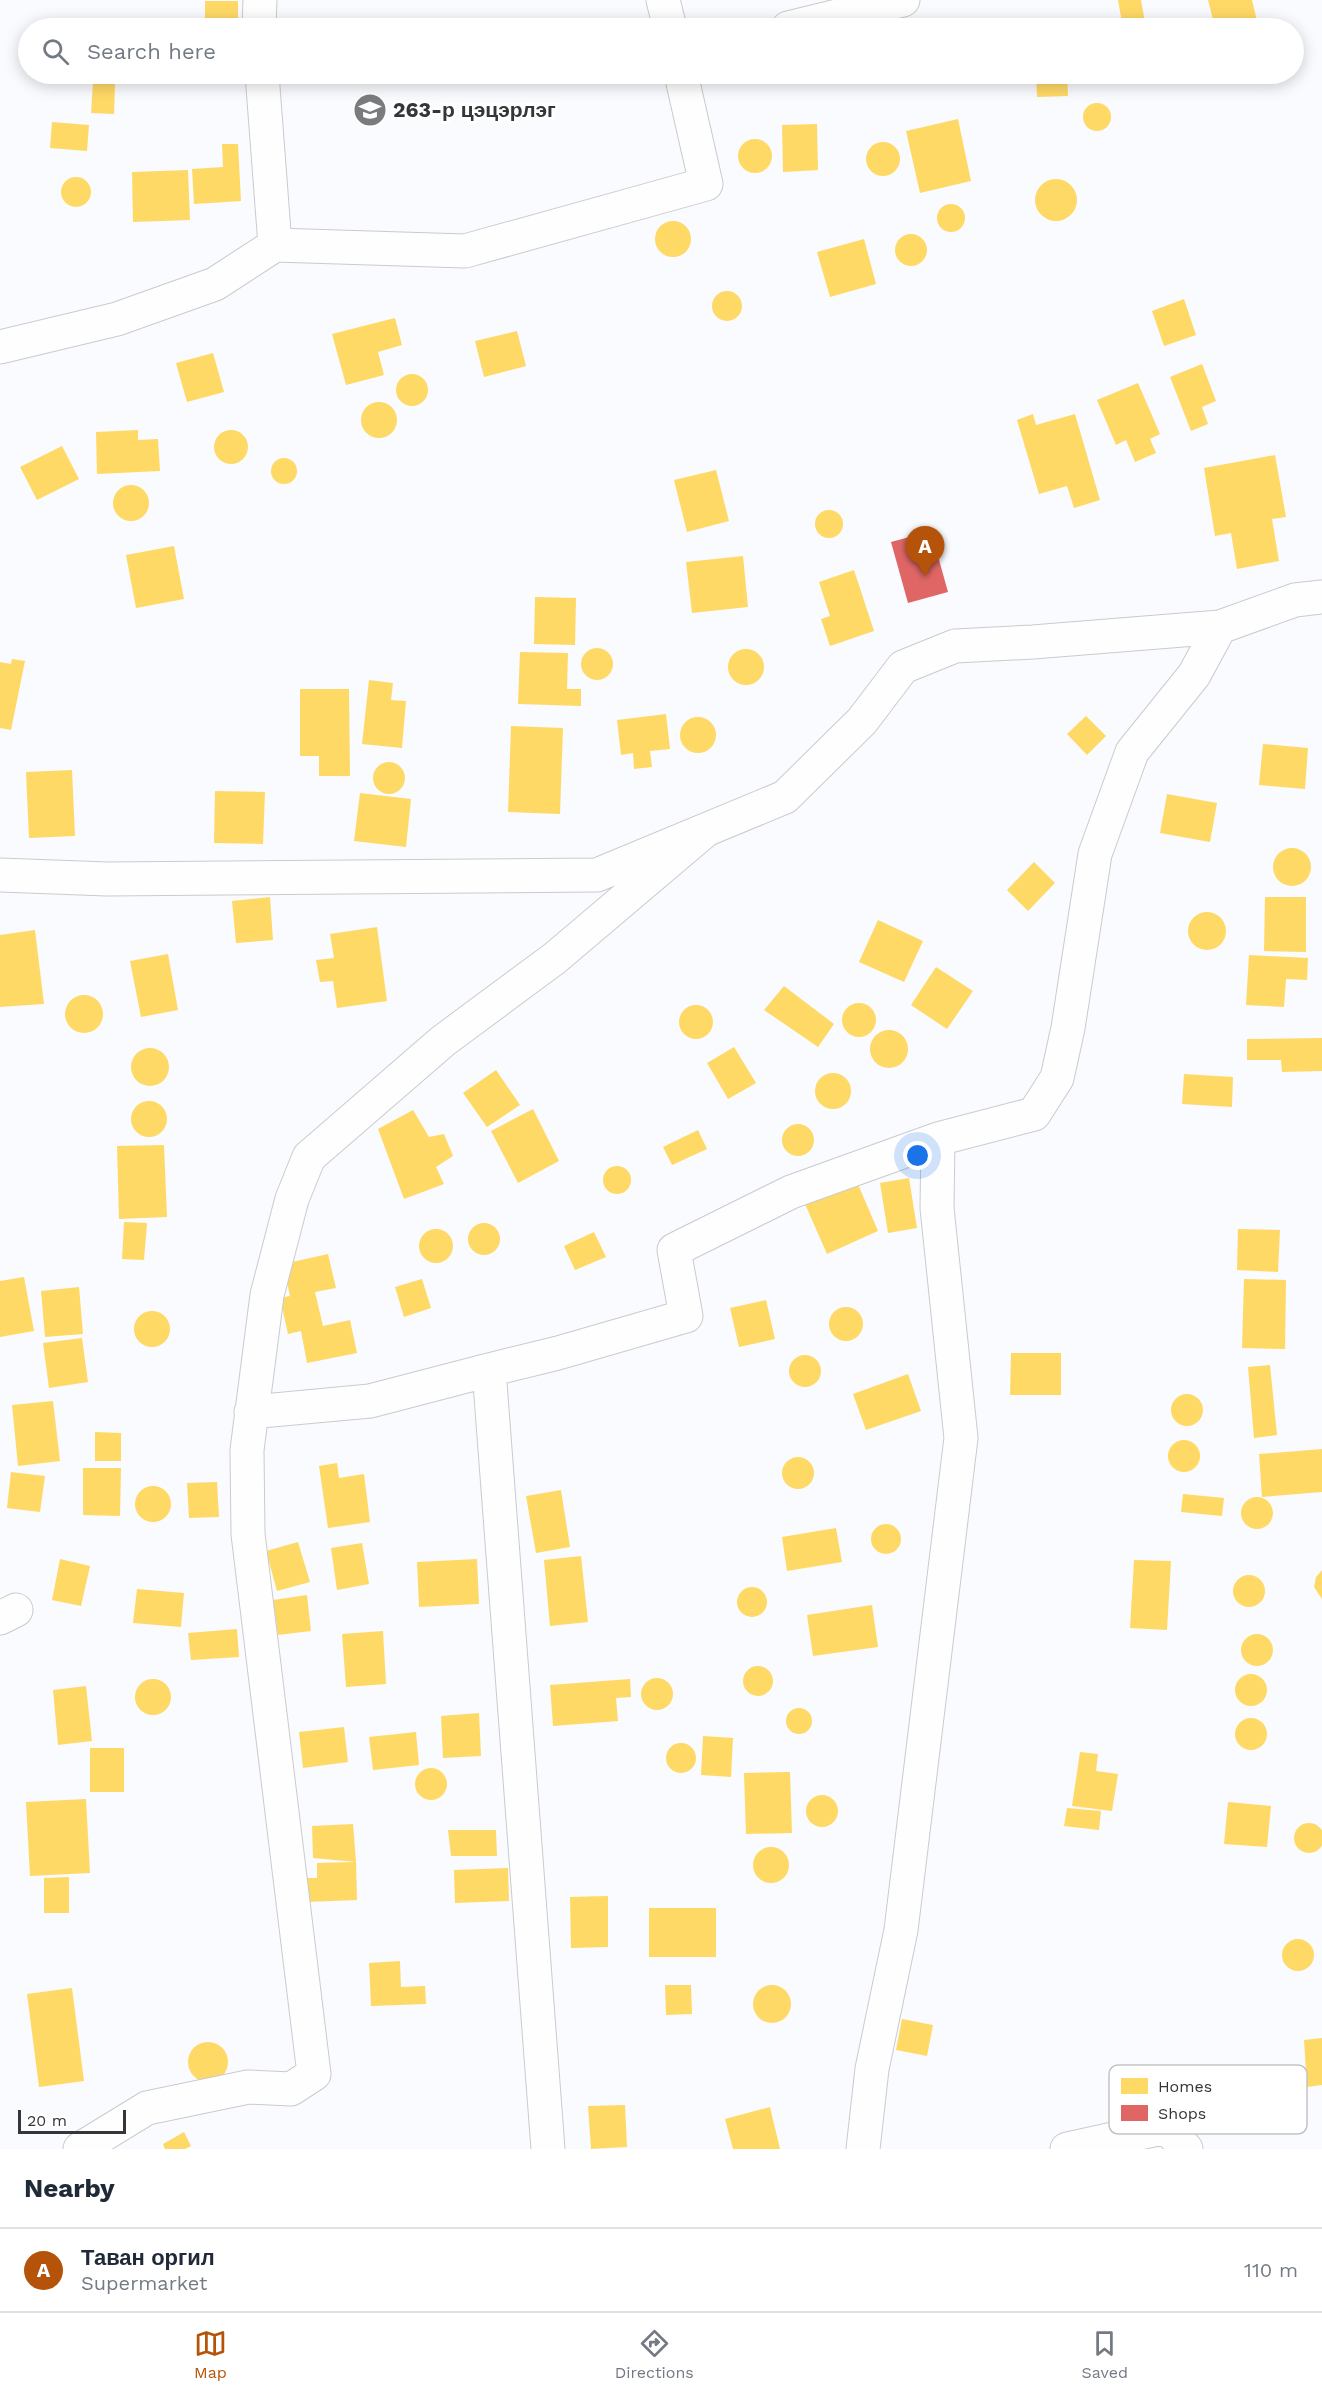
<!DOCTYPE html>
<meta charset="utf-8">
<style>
body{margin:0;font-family:"Work Sans",sans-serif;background:#f6f6f7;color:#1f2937}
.scale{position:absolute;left:18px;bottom:15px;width:108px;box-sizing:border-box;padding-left:6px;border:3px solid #35363a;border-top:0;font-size:16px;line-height:21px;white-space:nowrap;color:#35363a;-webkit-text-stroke:4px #fff;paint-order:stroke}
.you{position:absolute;left:918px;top:1156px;width:21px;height:21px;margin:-15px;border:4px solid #fff;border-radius:50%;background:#1a73e8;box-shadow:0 0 0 9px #1a73e833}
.badge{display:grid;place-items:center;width:39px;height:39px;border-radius:50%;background:#b45309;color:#fff;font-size:20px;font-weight:700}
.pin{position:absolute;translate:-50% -50px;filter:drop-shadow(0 2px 3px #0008)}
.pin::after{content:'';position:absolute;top:32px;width:21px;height:18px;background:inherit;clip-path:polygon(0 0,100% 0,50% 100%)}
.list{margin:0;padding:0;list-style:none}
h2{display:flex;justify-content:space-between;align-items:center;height:78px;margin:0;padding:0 24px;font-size:26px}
h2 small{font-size:20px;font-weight:400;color:#747a83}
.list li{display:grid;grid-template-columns:39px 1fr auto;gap:18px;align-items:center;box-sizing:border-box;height:84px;padding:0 24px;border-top:2px solid #e0e1e3}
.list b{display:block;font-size:22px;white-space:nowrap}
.list p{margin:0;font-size:20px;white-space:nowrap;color:#747a83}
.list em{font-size:20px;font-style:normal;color:#747a83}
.icon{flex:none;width:33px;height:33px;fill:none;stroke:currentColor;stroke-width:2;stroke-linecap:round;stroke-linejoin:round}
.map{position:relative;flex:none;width:1322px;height:2149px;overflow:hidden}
.search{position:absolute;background:#fff;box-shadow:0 3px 15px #0003;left:18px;right:18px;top:18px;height:66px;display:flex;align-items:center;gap:15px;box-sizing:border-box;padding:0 21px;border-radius:33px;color:#747a83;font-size:22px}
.sheet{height:162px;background:#fff}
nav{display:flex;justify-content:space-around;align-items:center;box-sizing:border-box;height:84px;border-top:2px solid #e0e1e3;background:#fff;font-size:16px;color:#747a83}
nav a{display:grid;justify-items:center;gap:3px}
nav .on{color:#b45309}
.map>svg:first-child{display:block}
.homes{fill:#ffd966}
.shops{fill:#e06666}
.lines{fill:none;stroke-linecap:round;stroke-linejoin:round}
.minor-casing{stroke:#c9cbce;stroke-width:35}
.minor{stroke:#fefeff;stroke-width:33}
.labels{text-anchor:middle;stroke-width:6;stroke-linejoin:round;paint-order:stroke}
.poi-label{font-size:21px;font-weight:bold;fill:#35363a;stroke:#fff;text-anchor:start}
.key{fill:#fff;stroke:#c2c3c4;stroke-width:1.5}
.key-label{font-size:16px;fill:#35363a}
</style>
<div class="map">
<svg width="1322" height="2149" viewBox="0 0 1322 2149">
<rect width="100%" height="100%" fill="#f9fbfe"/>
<!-- homes -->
<path class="homes" d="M1118,0H1141L1146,28H1123Z
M1208,0H1252L1257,21L1228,28H1215Z
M205,1H238V22H205Z
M93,74H139L138,78L93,75Z
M1036,74H1067L1068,96L1037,97Z
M93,82L115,84L114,114L91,113Z
M1083 117a14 14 0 1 1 28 0a14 14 0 1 1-28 0Z
M958,119L971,181L920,193L906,131Z
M52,122L89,125L87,151L50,148Z
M817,124L818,170L783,172L782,125Z
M738 156a17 17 0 1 1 34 0a17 17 0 1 1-34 0Z
M866 159a17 17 0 1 1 34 0a17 17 0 1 1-34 0Z
M222,144H238L241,201L194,204L192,169L223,167Z
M188,170L190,220L133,222L132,172Z
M61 192a15 15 0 1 1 30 0a15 15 0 1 1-30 0Z
M1035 200a21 21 0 1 1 42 0a21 21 0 1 1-42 0Z
M937 218a14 14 0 1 1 28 0a14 14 0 1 1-28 0Z
M655 239a18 18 0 1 1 36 0a18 18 0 1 1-36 0Z
M895 250a16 16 0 1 1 32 0a16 16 0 1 1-32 0Z
M864,239L876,284L830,297L817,252Z
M712 306a15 15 0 1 1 30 0a15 15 0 1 1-30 0Z
M1184,299L1196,335L1164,346L1152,311Z
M395,318L402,345L378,352L384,375L346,385L332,334Z
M517,331L526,366L484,377L475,341Z
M213,353L224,392L187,402L176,363Z
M1202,364L1216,401L1202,407L1208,424L1191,431L1170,377Z
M396 390a16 16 0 1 1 32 0a16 16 0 1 1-32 0Z
M1138,383L1160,434L1150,439L1156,453L1135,462L1126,440L1116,445L1097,400Z
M361 420a18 18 0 1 1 36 0a18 18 0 1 1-36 0Z
M1033,414L1036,425L1075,414L1100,500L1074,508L1067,486L1039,494L1017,420Z
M214 447a17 17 0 1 1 34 0a17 17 0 1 1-34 0Z
M138,430V440L158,439L160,471L97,474L96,432Z
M62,446L79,479L37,500L20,467Z
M1275,455L1286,517L1272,519L1279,561L1237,569L1231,533L1215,536L1204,468Z
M271 471a13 13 0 1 1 26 0a13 13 0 1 1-26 0Z
M716,470L729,521L687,532L674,480Z
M113 503a18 18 0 1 1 36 0a18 18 0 1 1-36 0Z
M815 524a14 14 0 1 1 28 0a14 14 0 1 1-28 0Z
M174,546L184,599L136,608L126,555Z
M743,556L748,607L692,613L686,562Z
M854,570L874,631L830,646L821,619L830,616L819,582Z
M535,597L576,598L575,645L534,644Z
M581 664a16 16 0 1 1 32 0a16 16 0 1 1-32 0Z
M728 667a18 18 0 1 1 36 0a18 18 0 1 1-36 0Z
M520,652L568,653L567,689H581V706L518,704Z
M12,659L25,661L11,730L0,728V662L11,664Z
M369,680L393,683L391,700L406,701L402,748L362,744Z
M300,689H349L350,776H319V756H300Z
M666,714L670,749L650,751L652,767L634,769L633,753L621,755L617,720Z
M1086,716L1106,736L1087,755L1067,734Z
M680 735a18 18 0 1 1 36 0a18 18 0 1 1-36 0Z
M511,726L563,728L560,814L508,812Z
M1263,744L1308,748L1305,789L1259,785Z
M373 778a16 16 0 1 1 32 0a16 16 0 1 1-32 0Z
M72,770L75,836L29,838L26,772Z
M215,791L265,792L263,844L214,843Z
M360,793L411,799L406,847L354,841Z
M1167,794L1217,803L1210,842L1160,833Z
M1273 867a19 19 0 1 1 38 0a19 19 0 1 1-38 0Z
M1034,862L1055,883L1028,911L1007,890Z
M270,897L273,940L236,943L232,901Z
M1265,897H1306V952L1264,951Z
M1188 931a19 19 0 1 1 38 0a19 19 0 1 1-38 0Z
M878,920L923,941L904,982L859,962Z
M377,927L387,1001L337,1008L333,981L320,982L316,960L334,958L330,934Z
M35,930L44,1004L0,1007V935Z
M168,954L178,1010L141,1017L130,961Z
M1249,955L1308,958L1307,980L1286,979L1284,1007L1246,1005Z
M936,967L973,991L947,1029L911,1005Z
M784,986L834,1024L818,1047L764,1010Z
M65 1014a19 19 0 1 1 38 0a19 19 0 1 1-38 0Z
M842 1020a17 17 0 1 1 34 0a17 17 0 1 1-34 0Z
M679 1022a17 17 0 1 1 34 0a17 17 0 1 1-34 0Z
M870 1049a19 19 0 1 1 38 0a19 19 0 1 1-38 0Z
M1322,1038V1071L1282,1072L1281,1060H1247V1039Z
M734,1047L756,1083L728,1099L707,1063Z
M131 1067a19 19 0 1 1 38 0a19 19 0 1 1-38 0Z
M496,1070L520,1105L487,1127L463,1093Z
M815 1091a18 18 0 1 1 36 0a18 18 0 1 1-36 0Z
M1184,1074L1233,1077L1232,1107L1182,1104Z
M131 1119a18 18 0 1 1 36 0a18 18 0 1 1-36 0Z
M533,1109L559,1161L518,1183L491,1131Z
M413,1110L429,1137L444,1134L453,1156L436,1167L444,1184L404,1199L378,1129Z
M782 1140a16 16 0 1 1 32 0a16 16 0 1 1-32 0Z
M698,1130L707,1149L672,1165L663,1147Z
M164,1145L167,1217L119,1219L117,1146Z
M603 1180a14 14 0 1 1 28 0a14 14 0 1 1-28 0Z
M909,1178L917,1228L888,1233L880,1183Z
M857,1182L878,1231L827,1254L805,1204Z
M124,1222L147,1223L144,1260L122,1259Z
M468 1239a16 16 0 1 1 32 0a16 16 0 1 1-32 0Z
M1238,1229L1280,1230L1278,1272L1237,1270Z
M419 1246a17 17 0 1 1 34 0a17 17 0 1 1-34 0Z
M594,1232L606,1257L575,1270L564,1246Z
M328,1254L336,1288L315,1292L323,1326L350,1320L357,1353L307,1363L301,1331L288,1334L280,1298L290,1296L283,1264Z
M24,1277L34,1331L0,1337V1281Z
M422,1279L431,1308L404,1317L395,1287Z
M1244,1279L1286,1280L1285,1349L1242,1348Z
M79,1287L83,1334L45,1337L41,1291Z
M766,1300L775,1339L739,1347L730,1308Z
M829 1324a17 17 0 1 1 34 0a17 17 0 1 1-34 0Z
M134 1329a18 18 0 1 1 36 0a18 18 0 1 1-36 0Z
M82,1338L88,1382L49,1388L43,1343Z
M1011,1353H1061V1395H1010Z
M789 1371a16 16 0 1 1 32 0a16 16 0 1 1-32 0Z
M1270,1365L1277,1435L1254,1438L1248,1367Z
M908,1374L921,1411L866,1430L853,1394Z
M1171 1410a16 16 0 1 1 32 0a16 16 0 1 1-32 0Z
M53,1401L60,1461L18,1466L12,1405Z
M95,1432L121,1433V1461H95Z
M1168 1456a16 16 0 1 1 32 0a16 16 0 1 1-32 0Z
M1322,1449V1492L1262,1497L1259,1454Z
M782 1473a16 16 0 1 1 32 0a16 16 0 1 1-32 0Z
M337,1463L339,1478L364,1474L370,1522L328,1528L319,1466Z
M83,1468H121L120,1516L83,1515Z
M11,1472L45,1476L40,1512L7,1508Z
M217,1482L219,1517L189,1518L187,1483Z
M135 1504a18 18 0 1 1 36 0a18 18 0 1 1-36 0Z
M561,1490L570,1547L536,1553L526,1496Z
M1183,1494L1224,1498L1222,1516L1181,1512Z
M1241 1513a16 16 0 1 1 32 0a16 16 0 1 1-32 0Z
M871 1539a15 15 0 1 1 30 0a15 15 0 1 1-30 0Z
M836,1528L842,1562L787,1571L782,1537Z
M298,1542L310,1582L277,1591L266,1551Z
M362,1543L369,1584L337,1590L331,1548Z
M581,1556L588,1622L550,1626L544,1560Z
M60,1559L90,1566L81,1606L52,1600Z
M477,1559L479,1604L419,1607L417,1562Z
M1134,1560L1171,1561L1167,1630L1130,1628Z
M1322,1570V1599L1314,1587L1316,1577Z
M1233 1591a16 16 0 1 1 32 0a16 16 0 1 1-32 0Z
M737 1602a15 15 0 1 1 30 0a15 15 0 1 1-30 0Z
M137,1589L184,1593L181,1627L133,1623Z
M307,1595L311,1631L278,1635L273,1600Z
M872,1605L878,1647L813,1656L807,1615Z
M237,1629L239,1657L191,1660L188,1633Z
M383,1631L386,1684L346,1687L342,1634Z
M1241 1650a16 16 0 1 1 32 0a16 16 0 1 1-32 0Z
M743 1681a15 15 0 1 1 30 0a15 15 0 1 1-30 0Z
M1235 1690a16 16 0 1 1 32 0a16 16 0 1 1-32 0Z
M641 1694a16 16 0 1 1 32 0a16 16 0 1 1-32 0Z
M630,1679L631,1697L616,1698L618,1721L553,1726L550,1685Z
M135 1697a18 18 0 1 1 36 0a18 18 0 1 1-36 0Z
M86,1686L92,1741L58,1745L53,1690Z
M786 1721a13 13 0 1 1 26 0a13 13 0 1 1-26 0Z
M479,1713L481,1756L443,1758L441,1716Z
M1235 1734a16 16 0 1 1 32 0a16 16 0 1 1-32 0Z
M344,1727L348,1762L303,1768L299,1732Z
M416,1732L419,1765L373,1770L369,1737Z
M703,1736L733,1738L731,1777L701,1775Z
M666 1758a15 15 0 1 1 30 0a15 15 0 1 1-30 0Z
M90,1748H124V1792H90Z
M1080,1752L1098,1754L1096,1771L1118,1774L1112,1811L1072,1806Z
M415 1784a16 16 0 1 1 32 0a16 16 0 1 1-32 0Z
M790,1772L792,1833L746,1834L744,1773Z
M806 1811a16 16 0 1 1 32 0a16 16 0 1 1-32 0Z
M86,1799L90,1873L30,1876L26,1802Z
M1228,1802L1271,1806L1267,1847L1224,1844Z
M1067,1808L1101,1811L1099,1830L1064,1826Z
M1294 1838a15 15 0 1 1 30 0a15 15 0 1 1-30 0Z
M353,1824L356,1862L313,1858L312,1826Z
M448,1830H496L497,1856H451Z
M753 1865a18 18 0 1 1 36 0a18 18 0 1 1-36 0Z
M356,1862L357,1900L307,1902L306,1878H317V1863Z
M508,1868L509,1901L455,1903L454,1870Z
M69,1877V1913H44V1878Z
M608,1896V1947L571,1948L570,1897Z
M649,1908H716V1957H649Z
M1282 1955a16 16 0 1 1 32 0a16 16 0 1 1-32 0Z
M400,1961L401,1987L425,1986L426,2004L371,2006L369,1963Z
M753 2004a19 19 0 1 1 38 0a19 19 0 1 1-38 0Z
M665,1985H691L692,2014L666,2015Z
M72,1988L84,2081L39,2087L27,1994Z
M902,2019L933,2025L927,2056L896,2050Z
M1322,2038V2085L1307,2087L1304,2040Z
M188 2062a20 20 0 1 1 40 0a20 20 0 1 1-40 0Z
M625,2105L627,2147L591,2149L588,2106Z
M770,2107L780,2149H733L725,2119Z
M184,2132L191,2146L185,2149H165L163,2144Z"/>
<!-- shops -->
<path class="shops" d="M931,531L948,592L908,603L891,542Z"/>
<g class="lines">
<!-- minor casing -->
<g class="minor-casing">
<path id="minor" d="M663,0L670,28
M259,28L260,0
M788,28L903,0
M262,74L275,245
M0,347L117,319L215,284L275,245L465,251L706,184L681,74
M0,875L107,879L597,875L785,797L862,721L903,667L955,646L1033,642L1220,627
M251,1412L370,1401L489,1370
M0,1618L16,1610
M80,2149L147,2108L248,2087L291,2089L314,2074L248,1534L247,1450L267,1295L292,1199L309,1157L443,1041L555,958L706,830
M548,2149L489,1370L558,1353L686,1316L674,1250L791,1192L938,1139
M863,2149L872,2069L901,1930L961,1438L937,1208L938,1139L1034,1114L1057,1078L1068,1028L1095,854L1132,752L1194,675L1220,627L1295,600L1322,597
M1067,2149L1167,2127L1186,2149"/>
</g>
<!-- minor -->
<use href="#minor" class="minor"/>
</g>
<!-- icons -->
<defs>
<g id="school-disc" transform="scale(1.725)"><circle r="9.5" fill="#7a7b7f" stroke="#fff"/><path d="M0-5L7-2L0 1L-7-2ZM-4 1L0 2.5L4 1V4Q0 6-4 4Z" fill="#fff"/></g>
</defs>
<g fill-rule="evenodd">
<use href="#school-disc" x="370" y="110"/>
</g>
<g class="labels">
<!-- poi labels -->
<g class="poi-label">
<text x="393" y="117">263-р цэцэрлэг</text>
</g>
</g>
<!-- legend -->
<rect x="1109" y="2065" width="198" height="69" rx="9" class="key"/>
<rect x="1121" y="2078" width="27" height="16" fill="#ffd966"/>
<rect x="1121" y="2105" width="27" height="16" fill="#e06666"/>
<g class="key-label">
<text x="1158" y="2092">Homes</text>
<text x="1158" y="2119">Shops</text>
</g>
</svg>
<div class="scale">20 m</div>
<div class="you"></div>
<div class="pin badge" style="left:925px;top:576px">A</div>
<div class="search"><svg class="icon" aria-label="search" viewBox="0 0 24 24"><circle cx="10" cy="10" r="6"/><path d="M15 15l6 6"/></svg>Search here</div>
</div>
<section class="sheet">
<h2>Nearby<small></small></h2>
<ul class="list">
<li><span class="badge">A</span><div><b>Таван оргил</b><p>Supermarket</p></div><em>110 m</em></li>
</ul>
</section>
<nav>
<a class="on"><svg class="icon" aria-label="map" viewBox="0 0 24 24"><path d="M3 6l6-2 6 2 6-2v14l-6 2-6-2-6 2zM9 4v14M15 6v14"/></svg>Map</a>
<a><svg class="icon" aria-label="directions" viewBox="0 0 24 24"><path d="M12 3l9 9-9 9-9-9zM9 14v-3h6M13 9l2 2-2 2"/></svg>Directions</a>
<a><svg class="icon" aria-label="saved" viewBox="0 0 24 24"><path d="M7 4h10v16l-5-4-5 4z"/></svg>Saved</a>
</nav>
